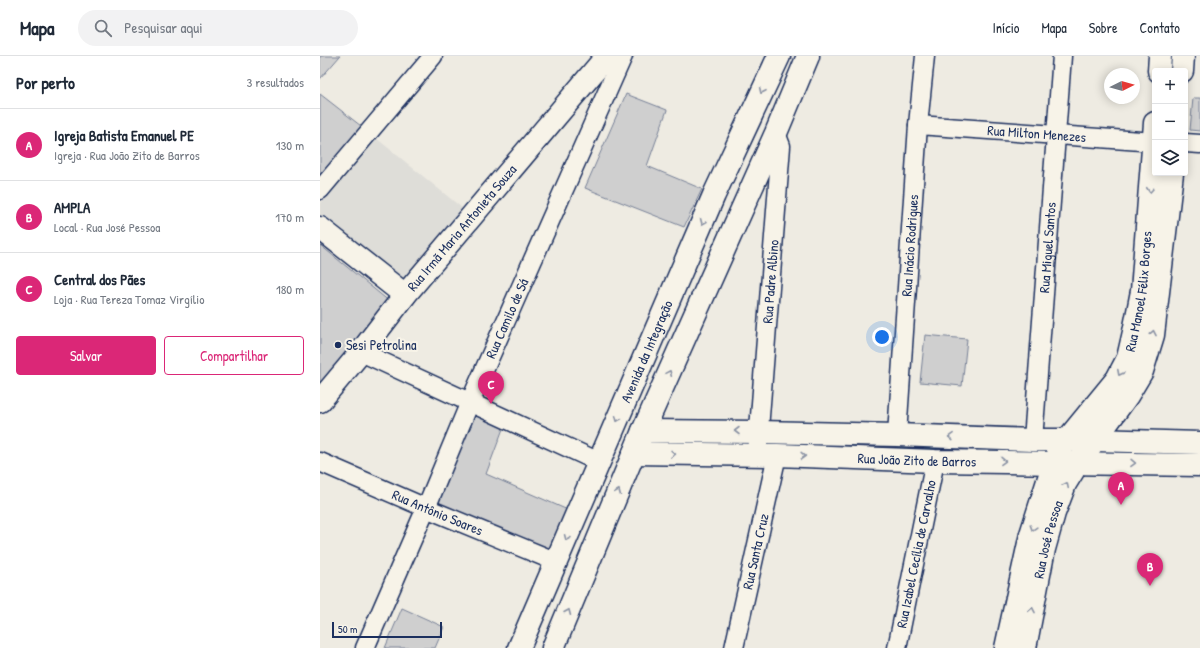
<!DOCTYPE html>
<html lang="pt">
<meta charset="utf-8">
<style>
body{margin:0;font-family:"Patrick Hand",sans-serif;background:#f2f2f3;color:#1f2937}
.controls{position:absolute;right:12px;top:12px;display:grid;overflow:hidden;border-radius:4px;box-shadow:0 2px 10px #0003}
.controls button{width:36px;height:36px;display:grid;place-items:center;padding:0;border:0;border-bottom:1px solid #e0e1e3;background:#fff;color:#1f2937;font:20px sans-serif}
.compass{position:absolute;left:784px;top:12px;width:36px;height:36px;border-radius:50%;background:#fff;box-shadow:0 2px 10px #0003;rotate:85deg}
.scale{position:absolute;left:12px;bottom:10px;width:110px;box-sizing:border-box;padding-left:4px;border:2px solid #1b2f5e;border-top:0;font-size:11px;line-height:14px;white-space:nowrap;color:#1b2f5e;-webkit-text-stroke:3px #f7f3e8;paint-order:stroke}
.you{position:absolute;left:562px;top:281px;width:14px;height:14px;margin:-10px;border:3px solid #fff;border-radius:50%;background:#1a73e8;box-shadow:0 0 0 6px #1a73e833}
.badge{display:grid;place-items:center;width:26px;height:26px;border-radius:50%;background:#db2777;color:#fff;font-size:13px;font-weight:700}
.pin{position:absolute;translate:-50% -33px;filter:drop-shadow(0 1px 2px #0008)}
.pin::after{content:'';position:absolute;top:21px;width:14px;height:12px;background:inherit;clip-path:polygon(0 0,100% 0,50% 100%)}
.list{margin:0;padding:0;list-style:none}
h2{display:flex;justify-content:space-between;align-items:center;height:52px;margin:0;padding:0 16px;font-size:17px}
h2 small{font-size:13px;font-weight:400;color:#747a83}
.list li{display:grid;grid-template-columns:26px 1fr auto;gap:12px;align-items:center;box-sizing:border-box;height:72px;padding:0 16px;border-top:1px solid #e0e1e3}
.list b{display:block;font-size:15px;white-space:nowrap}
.list p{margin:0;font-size:13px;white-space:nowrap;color:#747a83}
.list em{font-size:13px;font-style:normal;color:#747a83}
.actions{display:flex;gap:8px;padding:12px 16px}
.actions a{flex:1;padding:9px 0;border:1px solid #db2777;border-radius:4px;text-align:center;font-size:14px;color:#db2777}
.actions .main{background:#db2777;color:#fff}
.icon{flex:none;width:22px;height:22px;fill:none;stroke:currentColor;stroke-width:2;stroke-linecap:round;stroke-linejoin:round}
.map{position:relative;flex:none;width:880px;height:592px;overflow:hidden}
header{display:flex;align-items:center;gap:24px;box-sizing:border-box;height:56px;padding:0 20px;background:#fff;border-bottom:1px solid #e0e1e3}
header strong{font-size:19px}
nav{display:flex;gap:22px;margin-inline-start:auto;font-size:14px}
.search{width:280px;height:36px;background:#f2f2f3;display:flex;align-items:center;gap:10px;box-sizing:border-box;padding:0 14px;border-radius:22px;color:#747a83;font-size:15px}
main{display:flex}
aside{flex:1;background:#fff}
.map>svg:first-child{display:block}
.built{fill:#deddd8}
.green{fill:#cfcfcf;stroke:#757f96}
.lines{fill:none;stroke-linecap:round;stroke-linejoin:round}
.minor-casing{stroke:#1b2f5e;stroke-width:21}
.tertiary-casing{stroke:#1b2f5e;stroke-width:25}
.primary-casing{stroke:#1b2f5e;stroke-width:25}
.minor{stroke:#f7f3e8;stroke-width:18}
.tertiary{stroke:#f7f3e8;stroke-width:22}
.primary{stroke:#f7f3e8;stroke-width:22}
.oneway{stroke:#8991a3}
.poi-dot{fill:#1b2f5e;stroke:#f7f3e8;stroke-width:1.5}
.labels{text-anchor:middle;stroke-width:4;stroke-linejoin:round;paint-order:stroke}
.street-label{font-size:14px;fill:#1b2f5e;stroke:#f7f3e8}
.poi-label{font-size:14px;fill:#1b2f5e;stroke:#f7f3e8;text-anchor:start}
</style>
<header>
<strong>Mapa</strong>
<div class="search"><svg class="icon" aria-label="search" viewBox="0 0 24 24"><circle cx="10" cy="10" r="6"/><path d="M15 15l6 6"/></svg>Pesquisar aqui</div>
<nav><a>Início</a><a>Mapa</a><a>Sobre</a><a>Contato</a></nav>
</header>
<main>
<aside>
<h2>Por perto<small>3 resultados</small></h2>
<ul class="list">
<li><span class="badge">A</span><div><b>Igreja Batista Emanuel PE</b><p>Igreja · Rua João Zito de Barros</p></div><em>130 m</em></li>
<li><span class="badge">B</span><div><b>AMPLA</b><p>Local · Rua José Pessoa</p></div><em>170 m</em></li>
<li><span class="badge">C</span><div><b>Central dos Pães</b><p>Loja · Rua Tereza Tomaz Virgílio</p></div><em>180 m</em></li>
</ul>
<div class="actions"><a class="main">Salvar</a><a>Compartilhar</a></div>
</aside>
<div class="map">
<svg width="880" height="592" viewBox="0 0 880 592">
<rect width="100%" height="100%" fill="#eeebe2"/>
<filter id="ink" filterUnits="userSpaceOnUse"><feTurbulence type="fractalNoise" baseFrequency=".025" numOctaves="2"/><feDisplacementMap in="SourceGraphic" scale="8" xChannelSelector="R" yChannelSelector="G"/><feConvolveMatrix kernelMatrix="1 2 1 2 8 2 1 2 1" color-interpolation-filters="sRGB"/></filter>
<g filter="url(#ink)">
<!-- built -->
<path class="built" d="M56,82L142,152L79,229L0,165V148Z"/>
<!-- green -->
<path class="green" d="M0,0H20L0,23Z
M0,38L41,70L0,122Z
M306,38L347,54L327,110L382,133L364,171L265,132Z
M873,42H880V75L870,74Z
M0,189L70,246L0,332Z
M605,279L647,283L642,330L600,326Z
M153,351L184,370L166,418L250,455L233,497L115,450Z
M82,552L124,571L115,592H65Z"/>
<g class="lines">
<!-- minor casing -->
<g class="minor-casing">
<g id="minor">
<path id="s1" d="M598,69L835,86"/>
<path d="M865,87L880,88"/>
<path d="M0,134L113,0"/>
<path d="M41,296L279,406"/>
<path id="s2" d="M577,379L598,69L605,0"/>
<path id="s3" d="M713,384L742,0"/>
<path id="s4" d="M437,399L461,90L456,77"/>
<path id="s5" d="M0,406L106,452L237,506"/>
<path id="s6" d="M45,592L106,452L150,346L303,0"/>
<path id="s7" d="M414,592L457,399"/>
<path id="s8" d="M577,592L615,405"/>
</g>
</g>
<!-- tertiary casing -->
<g class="tertiary-casing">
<g id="tertiary">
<path d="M839,15L840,0"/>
<path d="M862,15L863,0"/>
<path d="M0,172L85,239"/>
<path id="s9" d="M0,345L41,296L85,239L287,0"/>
<path d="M323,375L439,376L577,379L713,384H774L880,387"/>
<path id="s10" d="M314,397L457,399L615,405L880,409"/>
<path id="s11" d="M686,592L711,478L734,406L747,384L797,323L808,302L814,276L822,235L835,67"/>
<path id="s12" d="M705,592L724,493L734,457L745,428L758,407L807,340L822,315L833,279L852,117"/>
</g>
</g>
<!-- primary casing -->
<g class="primary-casing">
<g id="primary">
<path id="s13" d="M199,592L394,139L459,0"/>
<path d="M233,592L323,375L456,77L488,0"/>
</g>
</g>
<!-- minor -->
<use href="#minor" class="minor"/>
<!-- tertiary -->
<use href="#tertiary" class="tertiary"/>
<!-- primary -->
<use href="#primary" class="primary"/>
</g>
<!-- one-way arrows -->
<defs><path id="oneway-chevron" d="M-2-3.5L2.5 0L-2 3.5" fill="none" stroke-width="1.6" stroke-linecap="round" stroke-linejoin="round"/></defs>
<g class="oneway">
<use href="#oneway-chevron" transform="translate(442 35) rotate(115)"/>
<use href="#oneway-chevron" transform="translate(830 134) rotate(95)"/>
<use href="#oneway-chevron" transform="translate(383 166) rotate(113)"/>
<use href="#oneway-chevron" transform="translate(833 277) rotate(-79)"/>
<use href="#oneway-chevron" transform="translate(349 317) rotate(-66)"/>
<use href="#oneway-chevron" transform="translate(800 317) rotate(117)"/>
<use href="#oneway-chevron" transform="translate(298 363) rotate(113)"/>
<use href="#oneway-chevron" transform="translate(417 375) rotate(-180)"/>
<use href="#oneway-chevron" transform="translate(631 381) rotate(-178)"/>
<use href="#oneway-chevron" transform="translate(353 398) rotate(1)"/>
<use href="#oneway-chevron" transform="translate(483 400) rotate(2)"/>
<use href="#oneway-chevron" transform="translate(683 405) rotate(1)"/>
<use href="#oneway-chevron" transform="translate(813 407) rotate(1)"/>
<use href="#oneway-chevron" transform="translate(746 429) rotate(-64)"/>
<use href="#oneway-chevron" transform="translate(298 436) rotate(-67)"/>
<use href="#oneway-chevron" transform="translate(713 472) rotate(107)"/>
<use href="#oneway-chevron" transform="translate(247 482) rotate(113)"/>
<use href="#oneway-chevron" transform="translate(712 554) rotate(-79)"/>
<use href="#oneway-chevron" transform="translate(248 556) rotate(-67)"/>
</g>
</g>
<!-- markers -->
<circle class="poi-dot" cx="18" cy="289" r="4"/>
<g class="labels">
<!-- street labels -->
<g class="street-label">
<text dy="5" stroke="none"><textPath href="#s1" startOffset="119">Rua Milton Menezes</textPath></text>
<text dy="5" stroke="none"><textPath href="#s9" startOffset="224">Rua Irmã Maria Antonieta Souza</textPath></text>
<text dy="5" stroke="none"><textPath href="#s2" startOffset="190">Rua Inácio Rodrigues</textPath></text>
<text dy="5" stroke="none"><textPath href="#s3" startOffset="193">Rua Miguel Santos</textPath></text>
<text dy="5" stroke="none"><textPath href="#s4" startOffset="174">Rua Padre Albino</textPath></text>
<text dy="5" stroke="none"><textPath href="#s11" startOffset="388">Rua Manoel Félix Borges</textPath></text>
<text dy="5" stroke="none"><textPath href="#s6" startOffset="359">Rua Camilo de Sá</textPath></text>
<text dy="5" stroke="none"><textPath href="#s13" startOffset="323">Avenida da Integração</textPath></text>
<text dy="5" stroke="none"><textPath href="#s10" startOffset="283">Rua João Zito de Barros</textPath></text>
<text dy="5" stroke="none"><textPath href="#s5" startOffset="128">Rua Antônio Soares</textPath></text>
<text dy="5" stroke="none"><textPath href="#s12" startOffset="111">Rua José Pessoa</textPath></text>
<text dy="5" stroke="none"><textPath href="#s7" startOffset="99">Rua Santa Cruz</textPath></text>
<text dy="5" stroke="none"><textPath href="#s8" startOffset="96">Rua Izabel Cecília de Carvalho</textPath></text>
</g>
<!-- poi labels -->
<g class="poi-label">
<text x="26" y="294">Sesi Petrolina</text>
</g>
</g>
</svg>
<div class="controls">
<button>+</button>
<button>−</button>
<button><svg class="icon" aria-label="layers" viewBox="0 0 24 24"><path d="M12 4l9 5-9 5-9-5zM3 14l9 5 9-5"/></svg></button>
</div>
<svg class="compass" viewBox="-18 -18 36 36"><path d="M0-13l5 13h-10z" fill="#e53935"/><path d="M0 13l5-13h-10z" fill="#747a83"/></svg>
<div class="scale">50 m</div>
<div class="you"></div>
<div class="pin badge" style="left:801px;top:449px">A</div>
<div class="pin badge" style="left:830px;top:530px">B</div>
<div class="pin badge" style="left:171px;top:348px">C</div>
</div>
</main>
